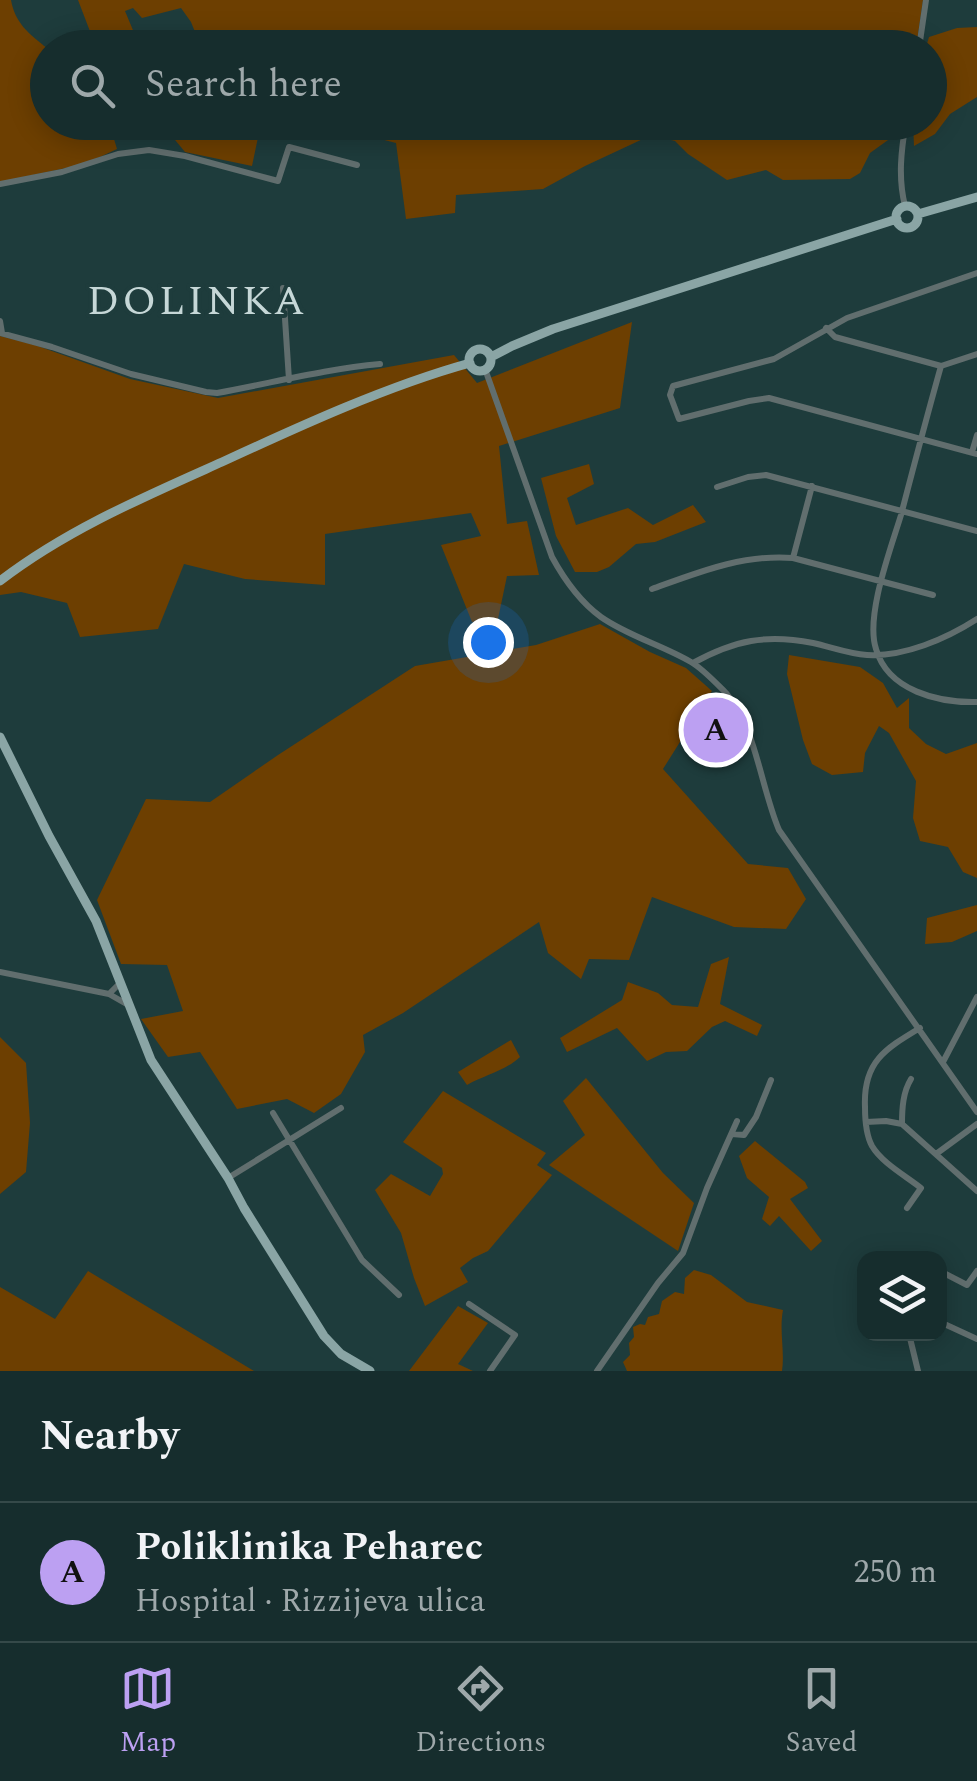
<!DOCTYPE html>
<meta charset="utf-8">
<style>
body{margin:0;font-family:Spectral,serif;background:#1f3535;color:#f1f3f6}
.controls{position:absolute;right:30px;bottom:30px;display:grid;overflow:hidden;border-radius:20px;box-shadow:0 5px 25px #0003}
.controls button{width:90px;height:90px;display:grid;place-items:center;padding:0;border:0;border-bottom:2px solid #354949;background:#162d2d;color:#f1f3f6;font:50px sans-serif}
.you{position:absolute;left:488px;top:642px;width:35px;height:35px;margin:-25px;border:8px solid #fff;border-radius:50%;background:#1a73e8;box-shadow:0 0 0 15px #1a73e833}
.badge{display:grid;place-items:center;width:65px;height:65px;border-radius:50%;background:#bca0f2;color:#111;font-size:32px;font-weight:700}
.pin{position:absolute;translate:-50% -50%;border:5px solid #fff;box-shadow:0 2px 10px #0006}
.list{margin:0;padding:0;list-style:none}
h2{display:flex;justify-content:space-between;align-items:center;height:130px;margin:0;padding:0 40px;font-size:42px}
h2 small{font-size:32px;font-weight:400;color:#9ea8aa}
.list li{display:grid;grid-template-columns:65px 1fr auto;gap:30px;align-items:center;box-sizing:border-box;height:140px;padding:0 40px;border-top:2px solid #354949}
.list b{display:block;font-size:38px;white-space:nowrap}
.list p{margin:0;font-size:32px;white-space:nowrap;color:#9ea8aa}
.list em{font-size:32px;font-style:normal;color:#9ea8aa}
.icon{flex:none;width:55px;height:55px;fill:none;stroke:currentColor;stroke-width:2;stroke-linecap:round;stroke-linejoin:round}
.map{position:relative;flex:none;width:977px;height:1371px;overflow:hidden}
.search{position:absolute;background:#162d2d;box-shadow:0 5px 25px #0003;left:30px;right:30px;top:30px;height:110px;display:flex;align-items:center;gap:25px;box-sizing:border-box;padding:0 35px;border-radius:55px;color:#9ea8aa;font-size:38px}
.sheet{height:270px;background:#162d2d}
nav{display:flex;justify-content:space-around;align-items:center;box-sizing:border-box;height:140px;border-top:2px solid #354949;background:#162d2d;font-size:28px;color:#9ea8aa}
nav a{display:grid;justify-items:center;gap:5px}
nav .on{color:#bca0f2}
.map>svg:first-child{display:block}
.green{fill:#6d3f01}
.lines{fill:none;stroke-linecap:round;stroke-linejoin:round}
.minor{stroke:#616e6e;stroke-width:6}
.major{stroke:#8aa5a5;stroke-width:9}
.labels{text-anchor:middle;stroke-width:8;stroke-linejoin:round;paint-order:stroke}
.neighbourhood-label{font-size:42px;letter-spacing:2.5px;fill:#c6d7d7;stroke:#1e3c3c}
</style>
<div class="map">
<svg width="977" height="1371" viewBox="0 0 977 1371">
<rect width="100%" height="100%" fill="#1e3c3c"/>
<!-- green -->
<path class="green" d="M0,0H11C15,23 29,34 47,48L48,122L132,123L114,139L117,149L85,164L0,182Z
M78,0H923L916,48L201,47L191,22L181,8L142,18L133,8L125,11L140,47H91V34Z
M977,27V97L950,114L935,134L914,146L913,123L930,122V48L926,47L929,37L957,28Z
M161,123H261L252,166L185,152Z
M318,123H904L902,130L870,153L860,173L850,179L783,180L766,170L727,180L688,154L675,141L659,137L645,138L585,166L543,189L456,195L455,213L406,219L396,143Z
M632,322L620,408L499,446L507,524L527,521L539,575L507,576L498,619L472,622L441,545L481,536L471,513L325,534V585L245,579L184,564L158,629L80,637L67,603L21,592L0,595V336L35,345L130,379L218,398L454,355L477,383Z
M589,464L594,484L567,498L576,525L628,508L653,525L693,505L706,522L655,542L636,544L609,567L597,572H575L556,536L541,478Z
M600,624L650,652L686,668L712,691L663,769L748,864L788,868L806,899L786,929L734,927L652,897L629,960L589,959L581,979L548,953L539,922L403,1013L363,1035L365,1052L341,1094L314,1113L287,1099L237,1109L200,1052L168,1057L141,1019L183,1011L167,965L121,964L97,900L146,799L210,802L278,755L415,666L536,645Z
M789,655L860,667L883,683L897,708L909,698V728L926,744L946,754L977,743V878L963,872L948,847L920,841L913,818L916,781L889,733L879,726L865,753L863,772L832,775L812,764L803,740L787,674Z
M977,905V931L952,942L925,944L927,918Z
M729,957L720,1004L762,1025L757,1036L725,1021L712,1027L687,1051L666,1052L647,1061L617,1028L567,1052L560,1038L622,1000L628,982L658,993L672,1005L698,1007L711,964Z
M0,1037L26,1063L30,1123L26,1172L0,1194Z
M511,1040L520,1057C505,1071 485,1075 467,1085L458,1072Z
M586,1078L663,1173L694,1203L678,1251L549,1165L585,1135L563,1101Z
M443,1091L546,1153L537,1165L552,1175L488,1251L473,1258L460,1268L468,1282L425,1306L414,1278L401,1233L375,1190L391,1174L430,1196L443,1174L442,1168L403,1142Z
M755,1141L805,1182L808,1188L790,1199L822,1241L811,1251L779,1216L770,1226L762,1219L769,1197L747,1178L739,1156Z
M694,1270L711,1275L747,1302L783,1310C779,1331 785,1351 782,1371H627L623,1362L630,1355L629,1343L634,1337L633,1327L640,1324L645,1325L648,1317L659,1314L662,1301L675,1292L684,1294L685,1278Z
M88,1271L254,1371H0V1287L55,1319Z
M458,1306L488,1323L458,1364L473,1371H409Z"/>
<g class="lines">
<!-- minor -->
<path class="minor" d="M919,48L926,0
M0,184L62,172L118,154L149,150L185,156L278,181L289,147L357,165
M905,206C898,178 901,151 906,122
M977,273L847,318L774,359L673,386L670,395L679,419L749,401L769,398L977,454
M283,288L289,380
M0,321L2,333
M826,328L835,337L941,366L977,354
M0,333L52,347L131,374L206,392L217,393C272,383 325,369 380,364
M941,366C927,416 914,465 901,515C891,548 865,616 876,649C888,691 939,703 977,702
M485,369L552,557C564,579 579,601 601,617C628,636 662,645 691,662C703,669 716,683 726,693C756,727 761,788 779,830L977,1112
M972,452L977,435
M717,487L748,477L766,475L977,531
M793,558L812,486
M652,589C699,572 743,554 793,558L933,595
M693,663C735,640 766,634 813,643C831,647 849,654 867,655C904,657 946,639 977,619
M0,972L109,994L120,983
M109,994L130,1006
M943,1062L977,997
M273,1113L362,1260L399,1295
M866,1122L886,1121L902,1124L977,1191
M902,1124C902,1108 903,1092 911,1079
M732,1134L744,1135L756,1117L771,1080
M936,1154L977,1124
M228,1178L341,1108
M907,1208L921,1188C906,1176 882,1163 872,1146C866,1135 865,1120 865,1107C863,1062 885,1049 920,1028
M900,1255L910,1258
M940,1271L967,1285L977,1271
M469,1304L515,1335L490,1371
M940,1322L977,1339
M909,1334L918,1371
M597,1371L658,1283L683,1253L707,1188L737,1121"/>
<!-- major -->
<path class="major" d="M896 217a11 11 0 1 1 22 0a11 11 0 1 1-22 0Z
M918,214L977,197
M469 360a11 11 0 1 1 22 0a11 11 0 1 1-22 0Z
M491,357L512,346L553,329L897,219
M0,581C66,530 146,496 222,462C300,426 387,386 470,363
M0,737L49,836L96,921L151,1060L228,1178L244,1208L324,1336L341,1354L370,1371"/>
</g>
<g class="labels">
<!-- neighbourhood labels -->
<g class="neighbourhood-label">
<text x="197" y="314">DOLINKA</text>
</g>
</g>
</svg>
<div class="controls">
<button><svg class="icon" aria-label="layers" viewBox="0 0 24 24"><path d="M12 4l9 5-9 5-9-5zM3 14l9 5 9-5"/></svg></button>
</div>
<div class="you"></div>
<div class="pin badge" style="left:716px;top:730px">A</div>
<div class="search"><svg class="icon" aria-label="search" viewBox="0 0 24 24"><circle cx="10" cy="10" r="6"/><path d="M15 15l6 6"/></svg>Search here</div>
</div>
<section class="sheet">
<h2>Nearby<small></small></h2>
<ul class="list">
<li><span class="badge">A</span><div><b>Poliklinika Peharec</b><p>Hospital · Rizzijeva ulica</p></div><em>250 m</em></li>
</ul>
</section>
<nav>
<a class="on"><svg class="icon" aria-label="map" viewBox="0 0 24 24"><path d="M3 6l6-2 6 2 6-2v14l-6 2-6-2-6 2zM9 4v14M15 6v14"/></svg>Map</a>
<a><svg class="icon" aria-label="directions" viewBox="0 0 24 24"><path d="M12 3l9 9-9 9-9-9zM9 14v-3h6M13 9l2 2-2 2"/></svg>Directions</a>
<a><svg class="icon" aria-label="saved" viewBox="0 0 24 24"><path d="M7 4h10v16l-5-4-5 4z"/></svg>Saved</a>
</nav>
